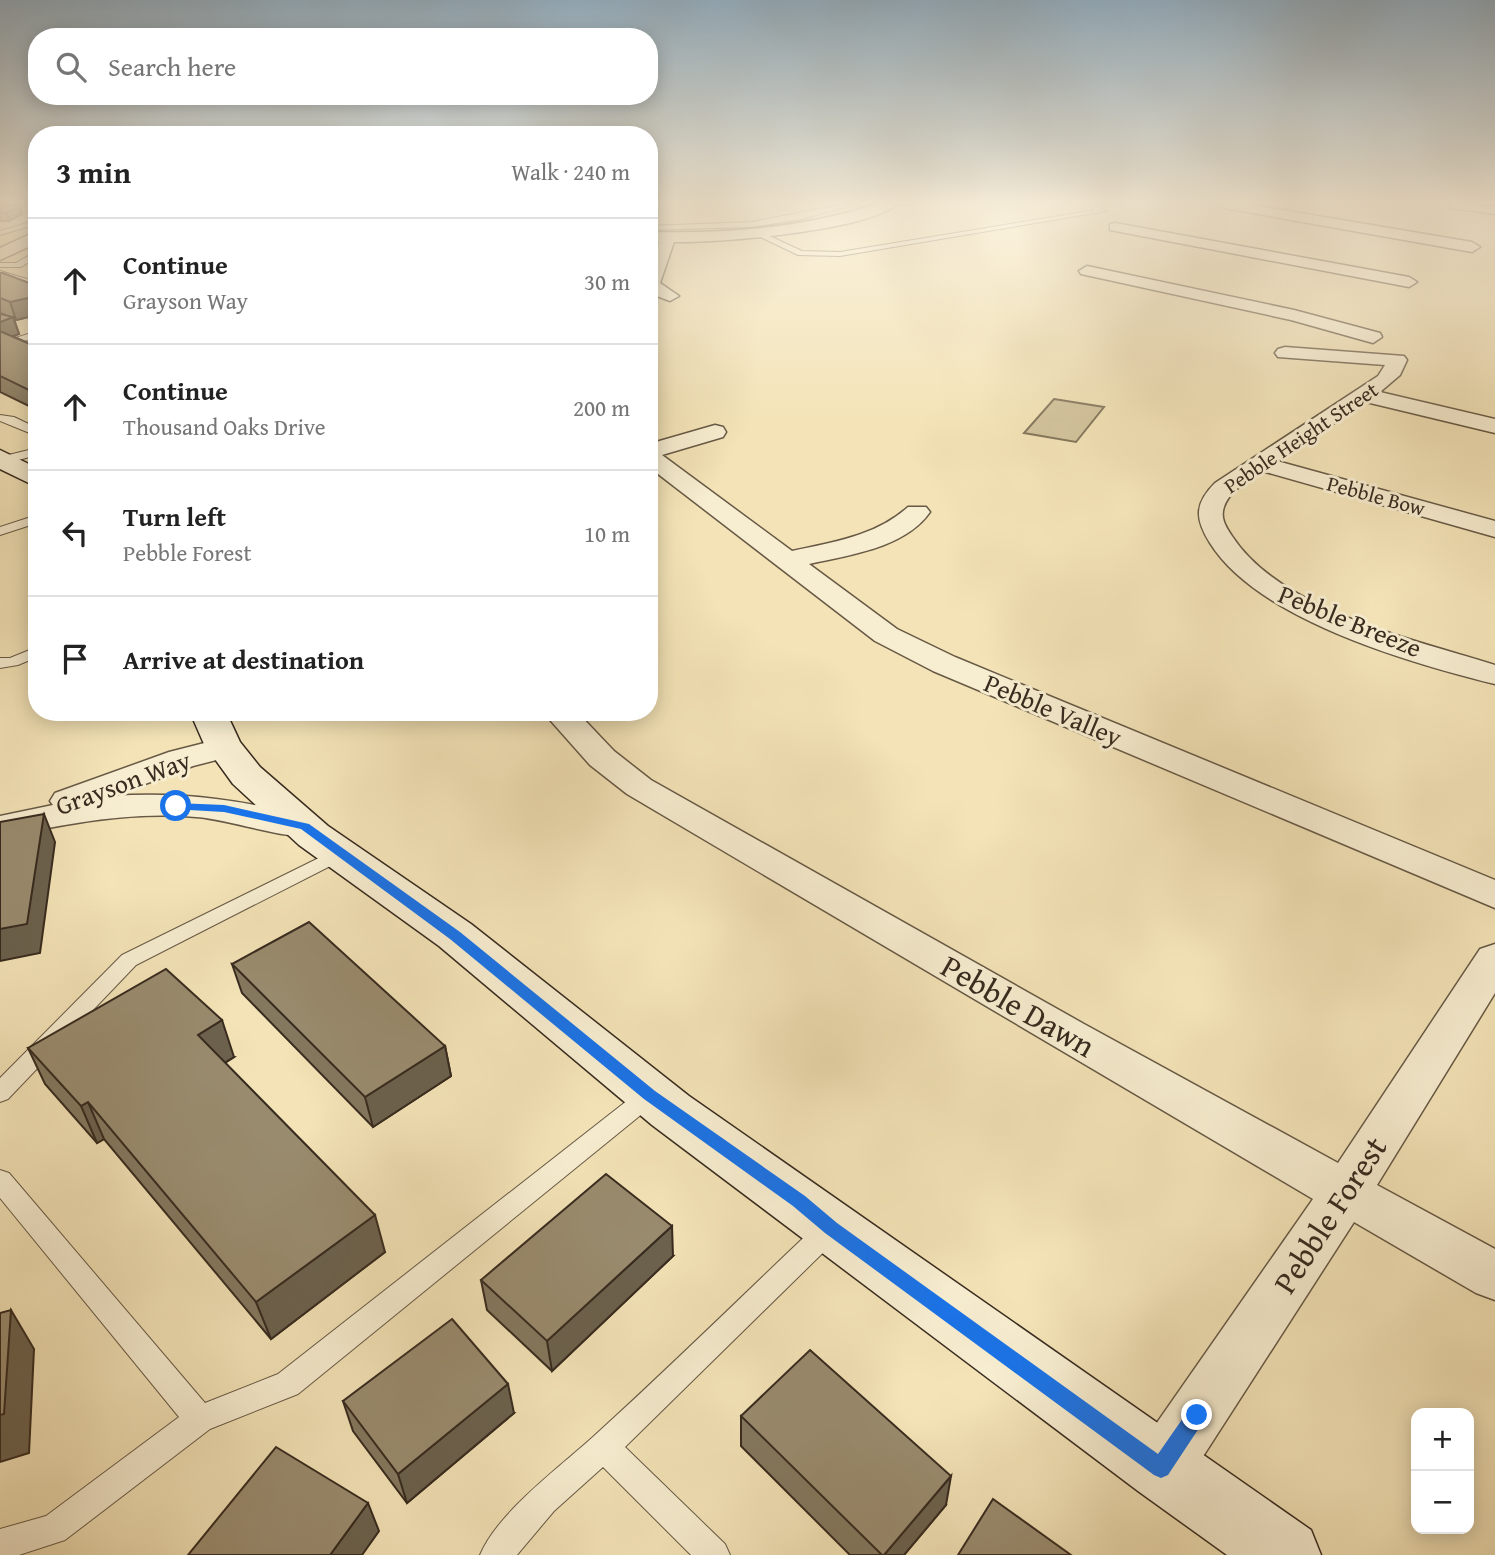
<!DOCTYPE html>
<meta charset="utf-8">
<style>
body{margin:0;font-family:"Gentium Book Plus",serif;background:#f6f6f6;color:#222}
.controls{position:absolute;right:21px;bottom:21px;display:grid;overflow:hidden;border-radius:14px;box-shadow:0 4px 18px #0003}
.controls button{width:63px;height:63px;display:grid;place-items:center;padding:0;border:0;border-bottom:2px solid #e0e0e0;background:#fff;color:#222;font:35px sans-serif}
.stop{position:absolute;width:21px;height:21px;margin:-16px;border:5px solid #1a73e8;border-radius:50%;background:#fff}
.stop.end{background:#1a73e8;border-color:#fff;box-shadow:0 2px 7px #0008}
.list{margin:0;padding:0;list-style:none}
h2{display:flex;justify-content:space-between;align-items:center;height:91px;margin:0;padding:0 28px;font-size:30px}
h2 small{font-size:23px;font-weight:400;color:#767676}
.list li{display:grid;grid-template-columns:46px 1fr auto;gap:21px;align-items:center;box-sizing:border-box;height:126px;padding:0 28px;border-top:2px solid #e0e0e0}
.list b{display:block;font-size:26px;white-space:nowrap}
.list p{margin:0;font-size:23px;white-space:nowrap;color:#767676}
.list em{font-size:23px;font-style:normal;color:#767676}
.icon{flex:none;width:38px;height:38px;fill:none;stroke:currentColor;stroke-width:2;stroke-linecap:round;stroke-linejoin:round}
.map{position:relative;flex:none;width:1495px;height:1555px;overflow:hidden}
.search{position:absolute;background:#fff;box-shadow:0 4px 18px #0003;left:28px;top:28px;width:630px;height:77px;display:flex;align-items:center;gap:18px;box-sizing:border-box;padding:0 24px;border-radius:28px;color:#767676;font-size:26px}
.panel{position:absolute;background:#fff;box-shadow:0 4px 18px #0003;left:28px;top:126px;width:630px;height:595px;border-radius:28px}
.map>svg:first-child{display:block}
.green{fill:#d3c49d;stroke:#86785e;stroke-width:2}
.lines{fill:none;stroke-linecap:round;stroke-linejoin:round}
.service-casing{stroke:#675945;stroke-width:2}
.minor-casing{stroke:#675945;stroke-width:3}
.tertiary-casing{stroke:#675945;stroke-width:3}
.secondary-casing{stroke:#382b1f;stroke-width:3}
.service{fill:#f7edd0;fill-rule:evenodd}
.minor{fill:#f7edd0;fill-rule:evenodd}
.tertiary{fill:#f7edd0;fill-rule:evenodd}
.secondary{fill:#f7edd0;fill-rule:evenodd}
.wall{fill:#84785f;stroke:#382b1f;stroke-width:2}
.shaded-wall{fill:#6b614d;stroke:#382b1f;stroke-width:2}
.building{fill:#998b6e;stroke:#382b1f;stroke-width:2}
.route{fill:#1a73e8}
.labels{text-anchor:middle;stroke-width:6;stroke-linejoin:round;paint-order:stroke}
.far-street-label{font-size:21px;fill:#382b1f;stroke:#f7edd0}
.street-label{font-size:26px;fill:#382b1f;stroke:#f7edd0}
.near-street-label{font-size:32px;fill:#382b1f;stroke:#f7edd0}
</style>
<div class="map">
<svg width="1495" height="1555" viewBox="0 0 1495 1555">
<rect width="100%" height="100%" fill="#f3e3b7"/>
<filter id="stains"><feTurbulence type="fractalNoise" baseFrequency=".00286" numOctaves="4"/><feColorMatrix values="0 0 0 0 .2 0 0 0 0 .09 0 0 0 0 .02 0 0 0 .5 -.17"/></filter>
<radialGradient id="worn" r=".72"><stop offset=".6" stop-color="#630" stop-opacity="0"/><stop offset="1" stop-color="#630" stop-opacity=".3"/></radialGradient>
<!-- green -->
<path class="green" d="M1054,399L1104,407L1076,442L1024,433Z"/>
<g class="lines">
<!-- service casing -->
<g class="service-casing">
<path id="service" d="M845,204H855L802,219L752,227L649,230V226L752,222Z
M1085,204H1093L1107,211L840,256L798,255L754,234L761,232L802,251L840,252L1095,210Z
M0,206L37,208V212L0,210Z
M37,220V224L0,235V231Z
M37,251V257L21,267H0V263H16Z
M0,271L37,282V287L0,276Z
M37,331V337L0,349V343Z
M0,415L14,417L37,428V436L0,421Z
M37,448V455L0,465V457Z
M37,515V523L0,535V527Z
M37,647V657L18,665L0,668V658H10Z
M341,847L348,849L350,853L348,857L136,965L8,1099L0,1102V1078L122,955Z
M650,1086L658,1089L662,1095L658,1101L298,1394L210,1429L65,1540L19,1555H0V1529L46,1516L179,1417L0,1198V1170L9,1173L205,1403L278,1374L642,1089Z
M829,1219L838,1222L842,1230L838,1238L625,1447L725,1544L730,1555H691L603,1467L554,1511L517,1555H480C498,1512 560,1467 594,1436C671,1366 745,1293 820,1222Z"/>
</g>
<!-- minor casing -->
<g class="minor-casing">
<path id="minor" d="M877,204H897C868,231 717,243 674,242L660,283L679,296L670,301L649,293V268L659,242H649V232C727,234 803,228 877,204Z
M1217,204H1247L1472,242L1480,247L1472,252L1224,208Z
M1445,204L1495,206V214L1452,208Z
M1115,223L1409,277L1417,282L1409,287L1110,230V224Z
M1087,266L1294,310L1380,333L1382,337L1373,343L1291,320L1081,274L1079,271Z
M1285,347L1404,356L1407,360L1400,375L1380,392L1495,419V433L1366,402L1277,461L1495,521V537L1262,471C1249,480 1229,491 1224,507C1220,518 1226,527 1232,536C1281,611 1413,639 1495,665V684C1410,663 1257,619 1210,543C1195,519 1194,504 1215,483L1378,376L1385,365L1278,357L1275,353L1278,349Z
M715,425L723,427L726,432L723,437L662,455L792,551C833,542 876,536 908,507H926L930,512C905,548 849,555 809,564L897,629L955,657L1495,880V908L933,671L875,641L649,467V444Z
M543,712H577L614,751L651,780L1084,1024L1338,1163L1480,949L1495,944V993L1377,1185L1495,1249V1300L1476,1293L1354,1222L1182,1489L1161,1498L1140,1489L1131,1468L1140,1447L1313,1199L627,794L590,765Z
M224,738L236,741L241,748L236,755L193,766L113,796C184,791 248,801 317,819L322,827L317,835C292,842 229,819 196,817C130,811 64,824 0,838V816L53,805L50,801L55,793L169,752Z"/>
</g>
<!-- tertiary casing -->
<g class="tertiary-casing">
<path id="tertiary" d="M37,231V243L0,260V248Z"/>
</g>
<!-- secondary casing -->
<g class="secondary-casing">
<path id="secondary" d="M0,450L37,468V487L0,469Z
M190,712H226L240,742L260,767L328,826L471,924L689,1096L1311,1530L1321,1555H1227L1138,1491L652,1125L439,946L299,845L233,784L204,744Z"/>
</g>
<!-- service -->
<use href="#service" class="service"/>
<!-- minor -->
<use href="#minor" class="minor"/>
<!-- tertiary -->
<use href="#tertiary" class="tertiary"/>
<!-- secondary -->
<use href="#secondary" class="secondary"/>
</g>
<!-- wall -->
<path class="wall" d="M5,204H37V206Z
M0,205L22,214L9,221H0Z
M0,273L37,286V315L16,320L14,319L19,334L12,336L37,347V410L0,392V314L6,315L0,313Z
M232,964L445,1046L451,1076L373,1127L242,993Z
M28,1048L234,1057L225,1063L385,1252L271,1339L104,1139L97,1143L45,1084Z
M673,1256L552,1371L487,1310L481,1280Z
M343,1401L514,1413L407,1503L353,1431Z
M741,1416L946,1505L904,1555H850L741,1446Z"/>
<!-- shaded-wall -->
<path class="shaded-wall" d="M20,206L22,214L9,221L6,213Z
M37,296V315L16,320L10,302Z
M13,317L19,334L0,341V322Z
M44,814L55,842L40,953L0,961V929Z
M222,1020L234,1057L211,1071L198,1035Z
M445,1046L451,1076L373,1127L365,1097Z
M88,1102L104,1139L97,1143L81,1106Z
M375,1215L385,1252L271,1339L256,1302Z
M672,1226L673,1256L552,1371L547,1341Z
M11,1310L34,1349L29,1453L0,1462V1415Z
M508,1384L514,1413L407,1503L398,1474Z
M951,1476L946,1505L904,1555H884Z
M368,1503L379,1531L362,1555H330Z"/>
<!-- building -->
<path class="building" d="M0,205L20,206L6,213H0Z
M0,273H3L37,286V296L10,302L0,298Z
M0,314L13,317L0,322Z
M0,332H2L37,347V394L0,376Z
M44,814L27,924L0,929V822Z
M309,922L445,1046L365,1097L232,964Z
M166,969L222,1020L198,1035L375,1215L256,1302L88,1102L81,1106L28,1048Z
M606,1174L672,1226L547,1341L481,1280Z
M11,1310L4,1414L0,1415V1313Z
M452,1319L508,1384L398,1474L343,1401Z
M810,1350L951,1476L884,1555H882L741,1416Z
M276,1447L368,1503L330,1555H188Z
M993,1499L1071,1555H958Z"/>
<!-- sky -->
<linearGradient id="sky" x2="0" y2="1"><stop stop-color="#93aec0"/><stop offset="0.48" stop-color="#faf2df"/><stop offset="1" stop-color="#faf2df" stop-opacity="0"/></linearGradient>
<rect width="1495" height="421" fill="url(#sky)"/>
<!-- route -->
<path class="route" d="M176,803L224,805L309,824L460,932L655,1091L805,1196L837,1223L1158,1454L1190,1408L1197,1406L1203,1408L1206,1415L1203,1422L1168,1475L1161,1478L1154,1475L825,1233L793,1206L644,1099L450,939L301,829L224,812L172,809L170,806Z"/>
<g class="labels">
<!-- far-street labels -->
<g class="far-street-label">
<text transform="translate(1301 438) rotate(-34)" y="7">Pebble Height Street</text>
<text transform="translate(1376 496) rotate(15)" y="7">Pebble Bow</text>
</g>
<!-- street labels -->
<g class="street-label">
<text transform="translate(1350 621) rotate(22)" y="9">Pebble Breeze</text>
<text transform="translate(1053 710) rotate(23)" y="9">Pebble Valley</text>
<text transform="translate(123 783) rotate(-20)" y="9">Grayson Way</text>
</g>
<!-- near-street labels -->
<g class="near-street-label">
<text transform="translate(1018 1006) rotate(30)" y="11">Pebble Dawn</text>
<text transform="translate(1330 1215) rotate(-57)" y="11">Pebble Forest</text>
</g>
</g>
<rect width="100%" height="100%" filter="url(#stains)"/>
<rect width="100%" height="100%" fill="url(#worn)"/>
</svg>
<div class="controls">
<button>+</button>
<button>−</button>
</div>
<div class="stop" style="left:176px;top:806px"></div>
<div class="stop end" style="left:1197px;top:1415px"></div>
<div class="search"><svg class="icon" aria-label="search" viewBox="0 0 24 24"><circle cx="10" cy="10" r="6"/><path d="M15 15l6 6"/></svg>Search here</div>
<section class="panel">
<h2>3 min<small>Walk · 240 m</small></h2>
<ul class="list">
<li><svg class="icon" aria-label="ahead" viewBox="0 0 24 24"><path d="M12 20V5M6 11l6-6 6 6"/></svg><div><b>Continue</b><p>Grayson Way</p></div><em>30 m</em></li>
<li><svg class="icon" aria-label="ahead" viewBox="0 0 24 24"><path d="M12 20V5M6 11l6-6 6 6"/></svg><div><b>Continue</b><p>Thousand Oaks Drive</p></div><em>200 m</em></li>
<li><svg class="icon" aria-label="left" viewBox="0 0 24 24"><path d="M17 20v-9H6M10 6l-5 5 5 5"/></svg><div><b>Turn left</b><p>Pebble Forest</p></div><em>10 m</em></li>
<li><svg class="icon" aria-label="arrive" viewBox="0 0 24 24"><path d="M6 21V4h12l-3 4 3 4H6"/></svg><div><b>Arrive at destination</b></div></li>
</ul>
</section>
</div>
